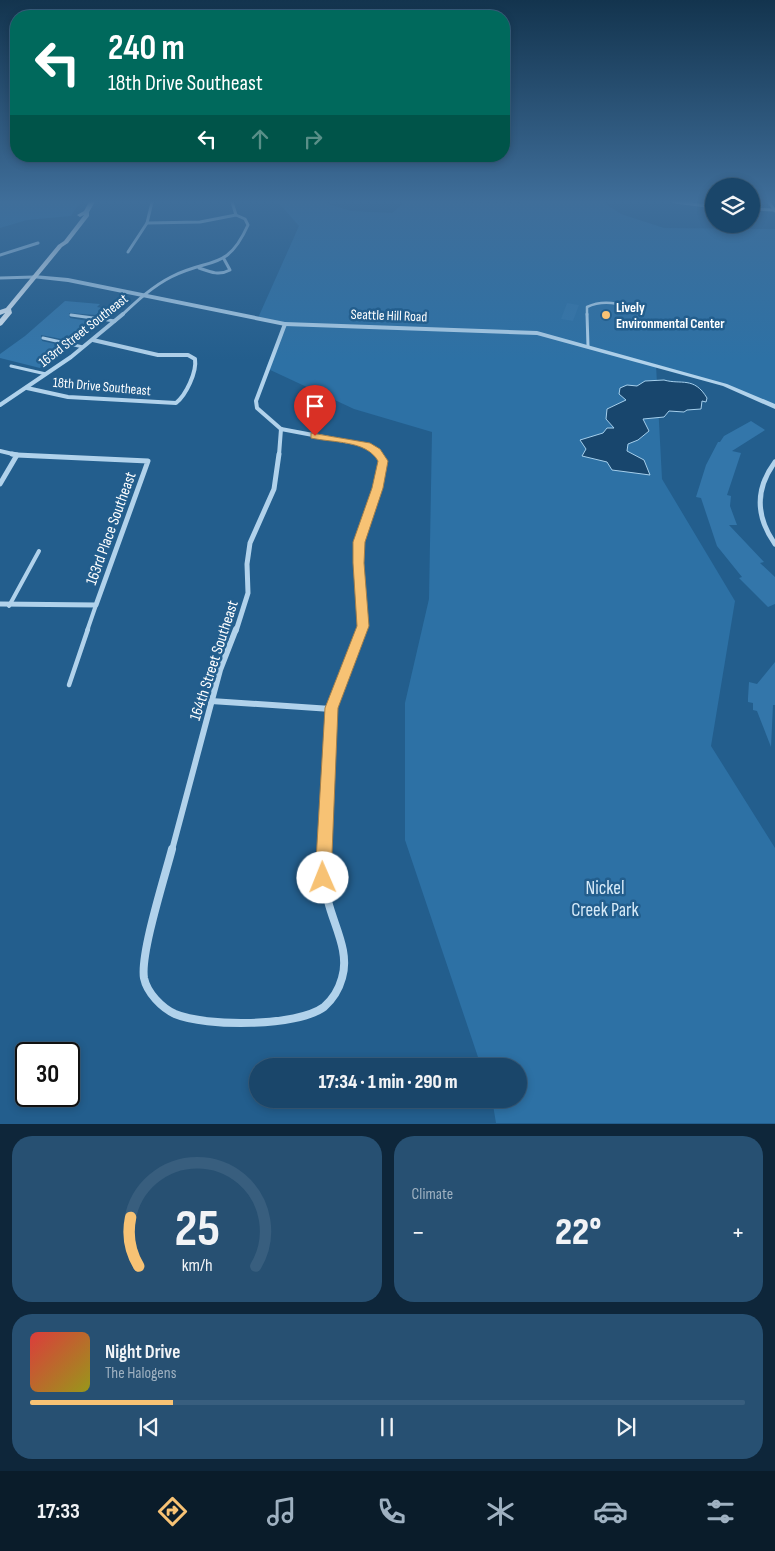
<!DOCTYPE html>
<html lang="en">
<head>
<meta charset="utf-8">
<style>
	:root { --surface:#1a466a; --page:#275072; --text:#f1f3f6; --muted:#9fb1c1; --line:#385e7e; --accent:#f7c274 }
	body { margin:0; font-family:"Sofia Sans Condensed",sans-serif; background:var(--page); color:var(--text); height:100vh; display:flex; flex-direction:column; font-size:19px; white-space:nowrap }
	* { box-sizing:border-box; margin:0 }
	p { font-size:16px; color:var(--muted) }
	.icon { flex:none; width:28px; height:28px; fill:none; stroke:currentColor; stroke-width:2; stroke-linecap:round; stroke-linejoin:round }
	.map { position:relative; height:1124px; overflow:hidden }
	.side { display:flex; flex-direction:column; gap:12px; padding:12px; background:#0e263a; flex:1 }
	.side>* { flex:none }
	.hud { position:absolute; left:10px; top:10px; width:500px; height:152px; border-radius:20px; box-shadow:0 2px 8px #0003,0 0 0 1px var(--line); background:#00695c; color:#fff; overflow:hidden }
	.buttons { position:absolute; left:705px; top:178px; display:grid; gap:10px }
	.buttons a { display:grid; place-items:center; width:55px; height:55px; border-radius:50%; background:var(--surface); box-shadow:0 2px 8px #0003,0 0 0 1px var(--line); font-size:25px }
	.speed { position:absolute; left:15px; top:1042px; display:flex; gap:10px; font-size:25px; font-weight:700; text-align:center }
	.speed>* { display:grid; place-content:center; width:65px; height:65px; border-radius:50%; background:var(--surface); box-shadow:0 2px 8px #0003,0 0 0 1px var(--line); line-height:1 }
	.speed .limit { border:2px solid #111; border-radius:8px; background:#fff; color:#111 }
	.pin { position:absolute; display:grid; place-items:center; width:42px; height:42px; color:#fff; margin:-51px -21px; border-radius:50% 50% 50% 0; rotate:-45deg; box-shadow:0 0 5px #0007 }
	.pin .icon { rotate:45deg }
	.me { position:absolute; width:55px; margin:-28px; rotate:359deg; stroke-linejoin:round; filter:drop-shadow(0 0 4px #0008) }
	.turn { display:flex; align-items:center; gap:18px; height:105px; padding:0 15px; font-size:22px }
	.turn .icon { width:65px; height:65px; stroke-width:2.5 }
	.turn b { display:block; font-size:35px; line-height:42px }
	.lanes { display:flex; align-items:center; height:48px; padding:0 15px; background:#0003; justify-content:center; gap:25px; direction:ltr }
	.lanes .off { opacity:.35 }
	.big { font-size:38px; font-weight:800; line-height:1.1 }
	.side .tile { flex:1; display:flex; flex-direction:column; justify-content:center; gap:8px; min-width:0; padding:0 18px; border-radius:20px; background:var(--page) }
	.side .dial { align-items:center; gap:0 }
	.dial svg { height:130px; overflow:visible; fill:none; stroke:var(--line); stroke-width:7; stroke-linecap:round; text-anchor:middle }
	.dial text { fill:var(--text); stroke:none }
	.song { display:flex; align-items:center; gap:15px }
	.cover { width:60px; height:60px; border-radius:8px; background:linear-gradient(135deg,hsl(0 70% 55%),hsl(60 70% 35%)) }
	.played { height:5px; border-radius:2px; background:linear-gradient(90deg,var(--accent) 20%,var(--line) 20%) }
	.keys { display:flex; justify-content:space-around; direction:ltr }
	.heat { display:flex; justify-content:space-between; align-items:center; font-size:28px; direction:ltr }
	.side .tiles { flex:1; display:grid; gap:12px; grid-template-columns:1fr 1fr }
	.tile:last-child { grid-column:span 2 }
	.trip { position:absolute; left:249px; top:1058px; width:278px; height:50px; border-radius:25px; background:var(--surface); box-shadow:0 2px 8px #0003,0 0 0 1px var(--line); font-weight:800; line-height:50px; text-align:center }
	.dock { display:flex; height:80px; justify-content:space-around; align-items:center; background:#0a1c2a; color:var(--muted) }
	.dock .icon { width:35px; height:35px }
	.dock .active { color:var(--accent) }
	.dock b { font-size:22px; color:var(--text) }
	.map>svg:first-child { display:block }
	.green { fill:#2d71a5 }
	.water { fill:#18466d; stroke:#a5cfec }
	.building { fill:#3376aa }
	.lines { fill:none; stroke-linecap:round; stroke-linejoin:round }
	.service-far3 { stroke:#b1d2eb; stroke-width:2.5 }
	.service-far2 { stroke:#b1d2eb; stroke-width:3 }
	.service-far1 { stroke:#b1d2eb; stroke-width:4 }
	.service { stroke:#b1d2eb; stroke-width:4.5 }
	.minor-far4 { stroke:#b1d2eb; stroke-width:3 }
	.minor-far3 { stroke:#b1d2eb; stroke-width:4 }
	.minor-far2 { stroke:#b1d2eb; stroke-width:5 }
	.minor-far1 { stroke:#b1d2eb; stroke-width:6 }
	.minor { stroke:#b1d2eb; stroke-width:8 }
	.tertiary { fill:#b1d2eb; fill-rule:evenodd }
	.secondary { fill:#ddecf9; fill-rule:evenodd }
	.route { fill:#f7c274; stroke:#a17e4b }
	.poi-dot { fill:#f7c274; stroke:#235e8d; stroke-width:2 }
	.labels { text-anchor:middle; stroke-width:5; stroke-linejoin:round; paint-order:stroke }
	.far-poi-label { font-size:14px; font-weight:bold; fill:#fff; stroke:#235e8d; text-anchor:start }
	.far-street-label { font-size:14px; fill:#fff; stroke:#235e8d }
	.street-label { font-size:16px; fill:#fff; stroke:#235e8d }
	.near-park-label { font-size:19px; fill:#d6eaf8; stroke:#235e8d }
</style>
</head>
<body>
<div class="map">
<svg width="775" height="1124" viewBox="0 0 775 1124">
	<rect width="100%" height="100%" fill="#235e8d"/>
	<!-- green -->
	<g class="green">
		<polygon points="0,202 80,202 71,216 27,220 0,228"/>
		<polygon points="278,202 322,202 351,211 392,213 405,202 520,204 528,202 603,202 621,214 664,228 775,229 775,407 725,385 656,365 662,479 735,601 711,746 775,848 775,1123 496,1123 492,1099 518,1099 518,1066 481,1066 405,840 405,703 429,599 432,432 354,409 266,368 285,324 258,318 299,226"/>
	</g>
	<!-- water -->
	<path class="water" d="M 664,380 C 681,385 694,376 707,398 L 706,402 L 702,401 L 701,409 L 687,410 L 684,412 L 669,411 L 664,417 L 643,419 L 649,431 L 638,440 L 628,444 L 627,451 L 644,460 L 650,475 L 612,470 L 607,462 L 582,456 L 586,449 L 580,440 L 603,433 L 607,428 L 614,428 L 606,419 L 607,409 L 626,400 L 619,394 L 620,388 L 627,385 L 637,386 L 645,381 Z"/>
	<!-- building -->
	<g class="building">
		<polygon points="65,301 100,304 97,307 102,308 96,315 69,313 70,318 94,322 75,340 72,341 41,335 42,341 65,346 40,368 0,358 0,354 25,336"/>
		<polygon points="567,303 579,305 573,321 561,319"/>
		<polygon points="751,421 765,430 732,451 741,453 727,495 731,496 730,506 737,525 729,525 764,562 760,563 775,577 775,604 768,607 739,578 742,577 717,546 701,498 696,497 706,465 718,442 720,442 724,436"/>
		<polygon points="775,662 775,705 773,705 771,747 757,711 753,710 753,703 748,702 748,698 749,682 757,684"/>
	</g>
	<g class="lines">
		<!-- service-far3 -->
		<path class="service-far3" d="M 587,315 L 587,307 C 600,301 614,302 628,307"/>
		<!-- service-far2 -->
		<g class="service-far2">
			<polyline points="587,314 588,346"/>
			<polyline points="71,315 115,321"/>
			<polyline points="43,338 83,347"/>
			<polyline points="11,366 46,374"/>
		</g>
		<!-- service-far1 -->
		<g class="service-far1">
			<polyline points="9,606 39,551"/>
			<polyline points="87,631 96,605"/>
		</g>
		<!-- service -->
		<polyline class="service" points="69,685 88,629"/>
		<!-- minor-far4 -->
		<g class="minor-far4">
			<polyline points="675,202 714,207"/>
			<polyline points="769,202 775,211"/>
			<polyline points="751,209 774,210"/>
			<polyline points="147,223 200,222 236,215"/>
			<polyline points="128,252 147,223 152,202"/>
			<polyline points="0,255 38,243"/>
			<path d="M 199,268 C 210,272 219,276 230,270 L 224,259"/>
			<polyline points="0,278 34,277"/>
			<path d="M 122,315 C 137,301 153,286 171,277 C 210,257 227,272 248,225 L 245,219 L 236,215 L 232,202"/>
		</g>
		<!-- minor-far3 -->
		<g class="minor-far3">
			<path d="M 27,388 L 68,397 L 176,403 C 186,395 197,372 195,359 L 188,355 L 158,355 L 93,340"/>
			<polyline points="0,405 71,357 123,314"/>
			<polyline points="281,429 366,445 377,451 379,455"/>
			<polyline points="281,429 257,408 256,401 285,324"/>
			<polyline points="0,451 17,455"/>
			<polyline points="17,455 21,455"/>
			<polyline points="279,455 281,429"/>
		</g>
		<!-- minor-far2 -->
		<g class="minor-far2">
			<path d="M 775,462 C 755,489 756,517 775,544"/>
			<polyline points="0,484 17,455 12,454"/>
			<polyline points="0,604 96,605 148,461 17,455"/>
			<polyline points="236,631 248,593 247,564 250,543 274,489 279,454"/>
			<polyline points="361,631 363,626 358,563 359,542 377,489 383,461 379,454"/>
		</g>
		<!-- minor-far1 -->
		<g class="minor-far1">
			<polyline points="211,701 331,709"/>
			<polyline points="172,850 220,670 236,629"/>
			<polyline points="323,850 331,709 362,629"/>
		</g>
		<!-- minor -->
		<path class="minor" d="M 172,849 C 165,876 140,954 144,978 C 147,993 162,1008 175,1014 C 206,1027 297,1027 324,1007 C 332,1000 339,989 342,978 C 350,952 334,926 328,901 C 323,883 322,867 323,849"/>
		<!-- tertiary -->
		<polygon class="tertiary" points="34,275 68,278 285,322 537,331 727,384 775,404 775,409 723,386 537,335 285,326 68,282 32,278 32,276"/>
		<!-- secondary -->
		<polygon class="secondary" points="89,202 95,202 89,212 89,216 68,243 62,247 11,309 12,313 2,325 0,326 0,319 5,313 0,315 0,310 6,308 58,245 64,241 84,215 80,217 77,215 84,211"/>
	</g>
	<!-- sky -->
	<linearGradient id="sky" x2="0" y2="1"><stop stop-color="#13344e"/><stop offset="0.56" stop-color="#3f6e9a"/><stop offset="1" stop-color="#3f6e9a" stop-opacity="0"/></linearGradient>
	<rect width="775" height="360" fill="url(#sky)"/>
	<!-- route -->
	<path class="route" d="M 311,433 L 370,443 L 380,449 L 388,461 L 383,488 L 365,542 L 364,563 L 369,626 L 338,708 L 331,878 L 329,883 L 323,885 L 318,883 L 315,878 L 325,708 L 357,626 L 353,563 L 353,542 L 372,488 L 378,461 C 366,440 333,443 311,438 Z"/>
	<!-- markers -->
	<circle class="poi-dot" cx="606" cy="315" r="5"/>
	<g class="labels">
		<!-- far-poi labels -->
		<g class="far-poi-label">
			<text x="616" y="312">Lively<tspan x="616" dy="16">Environmental Center</tspan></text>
		</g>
		<!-- far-street labels -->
		<g class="far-street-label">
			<text transform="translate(389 315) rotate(2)" y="5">Seattle Hill Road</text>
			<text transform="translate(83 330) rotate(-38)" y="5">163rd Street Southeast</text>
			<text transform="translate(102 386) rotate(5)" y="5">18th Drive Southeast</text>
		</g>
		<!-- street labels -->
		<g class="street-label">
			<text transform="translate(110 528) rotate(-70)" y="6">163rd Place Southeast</text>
			<text transform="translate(213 660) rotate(-72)" y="6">164th Street Southeast</text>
		</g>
		<!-- near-park labels -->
		<g class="near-park-label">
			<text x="605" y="894">Nickel<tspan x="605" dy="22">Creek Park</tspan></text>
		</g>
	</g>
</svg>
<div class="buttons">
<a><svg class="icon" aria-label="layers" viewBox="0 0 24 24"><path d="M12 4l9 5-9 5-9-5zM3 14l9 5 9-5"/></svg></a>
</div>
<div class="speed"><div class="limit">30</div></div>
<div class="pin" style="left:315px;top:436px;background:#d93025"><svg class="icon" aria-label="arrive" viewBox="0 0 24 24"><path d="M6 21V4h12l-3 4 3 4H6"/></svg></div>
<svg class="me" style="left:323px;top:878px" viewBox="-20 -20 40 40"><circle r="19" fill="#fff"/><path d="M0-13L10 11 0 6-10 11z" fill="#f7c274"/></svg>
<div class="trip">17:34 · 1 min · 290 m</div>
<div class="hud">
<div class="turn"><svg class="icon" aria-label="left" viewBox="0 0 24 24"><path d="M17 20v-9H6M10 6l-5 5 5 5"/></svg><div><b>240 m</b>18th Drive Southeast</div></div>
<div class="lanes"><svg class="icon" aria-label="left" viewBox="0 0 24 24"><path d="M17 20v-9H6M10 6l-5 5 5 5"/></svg><svg class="icon off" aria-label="ahead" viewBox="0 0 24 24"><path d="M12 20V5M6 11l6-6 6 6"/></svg><svg class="icon off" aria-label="right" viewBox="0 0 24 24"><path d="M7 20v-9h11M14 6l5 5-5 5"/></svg></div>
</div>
</div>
<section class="side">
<div class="tiles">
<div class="tile dial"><svg viewBox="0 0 100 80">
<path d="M14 69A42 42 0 1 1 86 69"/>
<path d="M14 69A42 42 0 0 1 9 39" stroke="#f7c274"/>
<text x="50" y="56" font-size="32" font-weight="700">25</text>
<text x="50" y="72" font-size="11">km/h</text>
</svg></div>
<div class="tile"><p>Climate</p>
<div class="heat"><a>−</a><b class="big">22°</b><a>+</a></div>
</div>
<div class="tile">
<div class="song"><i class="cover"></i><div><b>Night Drive</b><p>The Halogens</p></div></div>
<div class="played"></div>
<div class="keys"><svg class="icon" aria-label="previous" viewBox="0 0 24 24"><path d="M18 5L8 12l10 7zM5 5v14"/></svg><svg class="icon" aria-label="pause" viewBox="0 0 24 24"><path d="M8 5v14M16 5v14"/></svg><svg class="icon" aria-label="next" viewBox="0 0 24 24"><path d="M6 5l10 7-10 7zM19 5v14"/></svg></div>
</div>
</div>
</section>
<nav class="dock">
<b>17:33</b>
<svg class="icon active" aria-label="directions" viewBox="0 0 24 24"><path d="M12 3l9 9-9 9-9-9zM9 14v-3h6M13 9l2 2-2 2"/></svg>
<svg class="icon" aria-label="music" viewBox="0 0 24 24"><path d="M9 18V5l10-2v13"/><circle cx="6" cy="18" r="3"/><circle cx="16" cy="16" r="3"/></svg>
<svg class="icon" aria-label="phone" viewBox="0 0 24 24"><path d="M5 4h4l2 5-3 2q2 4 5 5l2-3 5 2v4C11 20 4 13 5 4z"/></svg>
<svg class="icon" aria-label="climate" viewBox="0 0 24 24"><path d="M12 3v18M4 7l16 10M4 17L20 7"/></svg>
<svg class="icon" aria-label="car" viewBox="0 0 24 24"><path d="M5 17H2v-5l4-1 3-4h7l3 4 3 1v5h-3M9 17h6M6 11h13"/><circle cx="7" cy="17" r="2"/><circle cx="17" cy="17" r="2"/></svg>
<svg class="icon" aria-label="filters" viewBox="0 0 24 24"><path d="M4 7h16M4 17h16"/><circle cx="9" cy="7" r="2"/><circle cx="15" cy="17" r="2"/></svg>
</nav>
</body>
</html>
